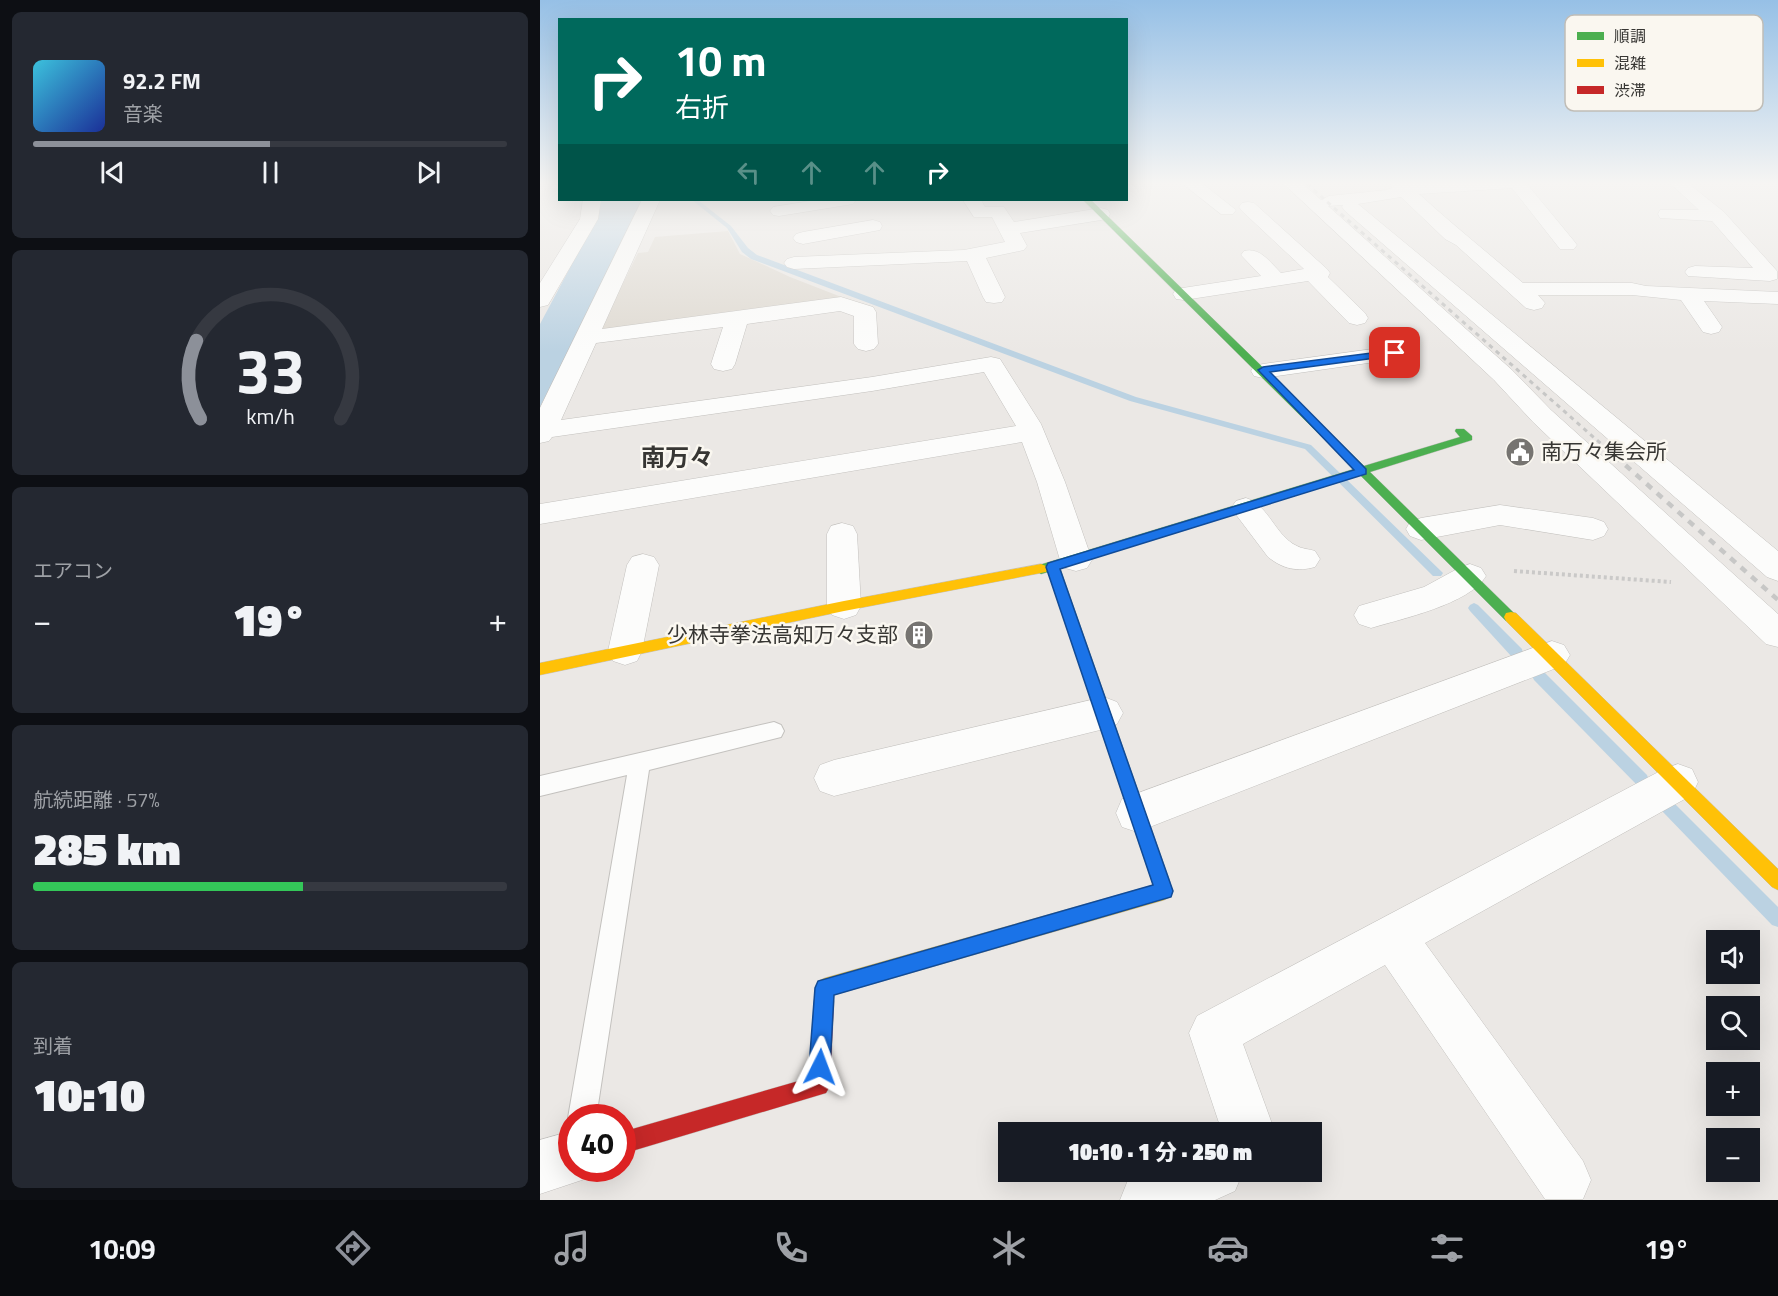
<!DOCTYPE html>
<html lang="ja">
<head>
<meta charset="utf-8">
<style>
	:root { --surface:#171b24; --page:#242831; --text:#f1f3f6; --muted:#9ea1a6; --line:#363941; --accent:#8c9099 }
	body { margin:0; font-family:"Titillium Web","Noto Sans JP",sans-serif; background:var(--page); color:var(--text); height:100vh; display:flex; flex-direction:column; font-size:22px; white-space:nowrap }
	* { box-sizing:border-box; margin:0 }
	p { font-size:20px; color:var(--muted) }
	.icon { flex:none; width:33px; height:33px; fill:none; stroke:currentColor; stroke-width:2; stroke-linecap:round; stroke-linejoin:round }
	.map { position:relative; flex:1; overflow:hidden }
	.drawer { display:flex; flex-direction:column; gap:12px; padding:12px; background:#0d0f14; width:540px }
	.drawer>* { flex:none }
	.guide { position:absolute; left:18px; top:18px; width:570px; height:183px; border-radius:0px; box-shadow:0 6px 24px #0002; background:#00695c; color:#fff; overflow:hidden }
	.tools { position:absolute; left:1166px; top:930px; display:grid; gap:12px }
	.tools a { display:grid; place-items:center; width:54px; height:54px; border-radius:0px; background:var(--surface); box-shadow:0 6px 24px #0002; font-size:30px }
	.speed { position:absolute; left:18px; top:1104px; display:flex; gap:12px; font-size:30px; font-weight:700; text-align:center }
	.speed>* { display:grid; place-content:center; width:78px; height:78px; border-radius:50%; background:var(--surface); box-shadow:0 6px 24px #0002; line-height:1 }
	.speed .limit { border:9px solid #d22; background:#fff; color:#111 }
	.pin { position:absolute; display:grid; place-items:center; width:51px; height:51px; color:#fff; margin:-26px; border-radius:12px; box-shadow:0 3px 9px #0006 }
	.me { position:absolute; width:66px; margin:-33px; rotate:3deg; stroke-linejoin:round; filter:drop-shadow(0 0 4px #0008) }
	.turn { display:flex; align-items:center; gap:21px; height:126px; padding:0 18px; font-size:27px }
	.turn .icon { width:78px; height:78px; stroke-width:2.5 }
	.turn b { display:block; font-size:42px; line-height:51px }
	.lanes { display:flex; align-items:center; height:57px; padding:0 18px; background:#0003; justify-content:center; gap:30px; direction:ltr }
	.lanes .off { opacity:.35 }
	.big { font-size:45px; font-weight:800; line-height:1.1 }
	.drawer .tile { flex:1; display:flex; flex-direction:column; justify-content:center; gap:9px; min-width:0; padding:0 21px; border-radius:9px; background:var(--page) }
	.drawer .dial { align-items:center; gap:0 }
	.dial svg { height:156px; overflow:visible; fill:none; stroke:var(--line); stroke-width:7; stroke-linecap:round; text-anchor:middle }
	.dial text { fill:var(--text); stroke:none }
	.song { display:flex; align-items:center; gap:18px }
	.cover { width:72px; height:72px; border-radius:9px; background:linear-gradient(135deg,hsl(190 70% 55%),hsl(230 70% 35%)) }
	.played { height:6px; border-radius:3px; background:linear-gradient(90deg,var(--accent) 50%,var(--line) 50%) }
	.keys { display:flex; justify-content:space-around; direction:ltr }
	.heat { display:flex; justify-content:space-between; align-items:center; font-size:33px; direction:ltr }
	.charge { height:9px; border-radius:4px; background:linear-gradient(90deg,#34c759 57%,var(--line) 0) }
	.trip { position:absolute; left:458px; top:1122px; width:324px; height:60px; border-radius:0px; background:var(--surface); box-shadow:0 6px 24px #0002; font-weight:800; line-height:60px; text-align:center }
	.tab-bar { display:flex; height:96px; justify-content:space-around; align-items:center; background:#090b0e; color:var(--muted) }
	.tab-bar .icon { width:42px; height:42px }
	.tab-bar .selected { color:var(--accent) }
	.tab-bar b { font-size:27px; color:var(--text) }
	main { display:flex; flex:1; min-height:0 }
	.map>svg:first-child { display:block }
	.built { fill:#dfdad2 }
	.water { fill:#bbd2e2 }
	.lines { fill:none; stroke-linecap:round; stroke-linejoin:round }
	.stream { fill:#bbd2e2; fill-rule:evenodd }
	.lane-casing { stroke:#c3c1be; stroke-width:2 }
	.street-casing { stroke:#c3c1be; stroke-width:1 }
	.fast-casing { stroke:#c3c1be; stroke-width:1 }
	.slow-casing { stroke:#c3c1be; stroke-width:1 }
	.jam-casing { stroke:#c3c1be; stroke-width:1 }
	.path { stroke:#cac9c8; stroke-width:4; stroke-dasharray:3 3; stroke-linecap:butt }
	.lane { fill:#fcfcfb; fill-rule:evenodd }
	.street { fill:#fcfcfb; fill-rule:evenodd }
	.fast { fill:#4caf50; fill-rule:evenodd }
	.slow { fill:#ffc107; fill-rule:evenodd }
	.jam { fill:#c62828; fill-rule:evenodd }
	.rail-far1 { stroke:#c7c7c6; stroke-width:3; stroke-dasharray:4.5 4.5; stroke-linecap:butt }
	.rail { stroke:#c7c7c6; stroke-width:4.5; stroke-dasharray:7 7; stroke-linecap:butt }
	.route { fill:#1a73e8; stroke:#114b97; stroke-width:1.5 }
	.labels { text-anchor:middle; stroke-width:5; stroke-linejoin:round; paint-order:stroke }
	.poi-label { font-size:21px; fill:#373633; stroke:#faf7f0; text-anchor:start }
	.quarter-label { font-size:24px; font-weight:bold; fill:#373633; stroke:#faf7f0 }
	.key { fill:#faf7f0; stroke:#c0bdb7; stroke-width:1.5 }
	.key-label { font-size:16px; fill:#373633 }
</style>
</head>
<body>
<main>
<section class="drawer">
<div class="tile">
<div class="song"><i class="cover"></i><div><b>92.2 FM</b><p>音楽</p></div></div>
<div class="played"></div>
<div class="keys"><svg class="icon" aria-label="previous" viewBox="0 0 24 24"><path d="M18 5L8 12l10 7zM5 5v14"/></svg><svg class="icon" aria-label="pause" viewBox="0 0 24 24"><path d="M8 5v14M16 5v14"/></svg><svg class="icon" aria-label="next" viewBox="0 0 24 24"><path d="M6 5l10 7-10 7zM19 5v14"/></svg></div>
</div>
<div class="tile dial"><svg viewBox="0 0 100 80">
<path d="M14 69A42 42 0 1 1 86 69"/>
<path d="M14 69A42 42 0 0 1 12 29" stroke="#8c9099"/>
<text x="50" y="56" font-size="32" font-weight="700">33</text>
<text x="50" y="72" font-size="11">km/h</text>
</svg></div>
<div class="tile"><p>エアコン</p>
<div class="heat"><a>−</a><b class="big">19°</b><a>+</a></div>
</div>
<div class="tile"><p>航続距離 · 57%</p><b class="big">285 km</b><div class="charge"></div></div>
<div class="tile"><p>到着</p><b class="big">10:10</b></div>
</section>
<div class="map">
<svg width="1238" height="1200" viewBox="0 0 1238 1200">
	<rect width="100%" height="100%" fill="#ebe8e5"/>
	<!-- built -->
	<polygon class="built" points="188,231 200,254 250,277 304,298 59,332 98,253 108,252 115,237"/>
	<!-- water -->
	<polygon class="water" points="60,200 101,200 100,211 0,407 0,324 55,221"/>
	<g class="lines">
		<!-- stream -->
		<g class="stream">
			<polygon points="152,200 158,200 191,226 208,248 217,255 596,397 771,445 903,573 901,576 893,576 765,449 590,401 211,259 202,252 187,228"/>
			<polygon points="934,603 938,605 982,649 983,653 982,657 972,657 930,611 928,608 930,605"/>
			<polygon points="999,671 1004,672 1107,775 1109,780 1107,785 1102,787 1097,785 994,680 992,676 994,672"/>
			<polygon points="1128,800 1133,802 1238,907 1238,927 1232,925 1123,812 1121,807 1123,802"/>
		</g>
		<!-- lane casing -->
		<g class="lane-casing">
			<polygon id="lane" points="234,722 241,725 244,731 241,737 109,770 56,1118 32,1118 32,1127 28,1118 87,775 0,796 0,776"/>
		</g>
		<!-- street casing -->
		<g class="street-casing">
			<g id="street">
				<polygon points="643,184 663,184 696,210 693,214 681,214"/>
				<path d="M 744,184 L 763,184 L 781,200 L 789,196 L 847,190 L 852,188 L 850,184 L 987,184 L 1034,241 L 1037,245 L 1034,249 L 1020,249 L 972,188 L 879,194 C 913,225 948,253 983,283 L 1092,283 L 1106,286 L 1238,292 L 1238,304 L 1164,301 L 1182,327 L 1179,332 L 1171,334 L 1163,332 L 1141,300 L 1092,295 L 998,295 L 1005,303 L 1002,308 L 994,310 L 986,308 L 916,245 L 905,239 L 861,197 L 818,204 L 1238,551 L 1238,581 L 1227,577 L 805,211 L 802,207 L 803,205 L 788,206 L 972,370 L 1011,410 L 1238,614 L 1238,647 L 1226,644 L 993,422 L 954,380 Z"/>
				<polygon points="1131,184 1149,184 1184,212 1237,271 1237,279 1230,281 1148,276 1145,272 1148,268 1155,266 1213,268 1172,221 1120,218 1118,214 1120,210 1159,210"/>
				<polygon points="43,200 61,200 58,219 11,300 8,305 0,307 0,283 40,219"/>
				<polygon points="102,200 120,200 62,329 301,297 333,307 336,312 338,344 334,349 326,351 318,349 314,344 314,316 300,311 207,324 195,364 192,369 183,371 174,369 171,364 183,327 56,343 21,420 332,377 451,357 460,359 501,424 525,482 552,560 547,568 536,571 525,568 520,560 497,482 482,442 0,524 0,504 476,426 444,372 332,391 12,437 9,441 0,443 0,408"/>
				<polygon points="277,200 316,200 313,204 307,205 239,216 233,215 230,211 233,207"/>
				<polygon points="423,200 441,200 445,207 464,207 474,222 561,208 568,210 570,214 568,218 561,220 480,233 487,246 484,250 446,258 465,297 462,302 454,303 446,302 443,297 427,261 254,269 247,267 244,263 247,259 254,257 424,250 465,242 452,217 434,217"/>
				<path d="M 708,202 L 714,203 L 787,269 L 790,273 L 788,277 L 825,313 L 828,318 L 825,323 L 817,325 L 809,323 L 768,281 L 644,300 L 636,299 L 633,294 L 636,289 L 721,276 L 701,255 L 704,251 C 720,247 730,262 741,273 L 764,269 L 702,211 L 699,207 L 702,203 Z"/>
				<polygon points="333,220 340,222 342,226 340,230 263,244 256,242 253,238 256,234 263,232"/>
				<polygon points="855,346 863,348 867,353 863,358 723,378 714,376 711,371 714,366 723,364"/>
				<path d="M 706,498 C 729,505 735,536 757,546 C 762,549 769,549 775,551 L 780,559 L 775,567 C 757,572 743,569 728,557 L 691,508 L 696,501 Z"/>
				<polygon points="960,505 1053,518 1064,522 1068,529 1064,536 1053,540 960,525 881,540 870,536 866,529 870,522 881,518"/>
				<polygon points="302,523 313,526 317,534 321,606 316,615 304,619 292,615 287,606 287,534 291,526"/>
				<polygon points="103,554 114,557 119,565 102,651 97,661 85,665 73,661 68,651 87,565 92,557"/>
				<path d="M 930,564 L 941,568 L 946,576 C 930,604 861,619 831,628 L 819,624 L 814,615 L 819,606 L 884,587 L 919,568 Z"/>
				<polygon points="1012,641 1024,645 1030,655 1024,665 597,832 582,827 576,813 582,799"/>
				<polygon points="564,697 577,702 583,713 577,724 564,729 294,796 280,791 274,778 280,765 294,760"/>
				<polygon points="1138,764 1152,769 1158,782 1152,795 885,943 1043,1161 1051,1180 1043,1199 1005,1199 845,965 703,1044 735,1132 682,1132 649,1033 657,1016 1124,769"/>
				<polygon points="32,1131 32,1168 55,1168 51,1177 0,1194 0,1140"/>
				<polygon points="610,1172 703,1172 695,1191 675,1200 580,1200 588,1180"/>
			</g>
		</g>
		<!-- fast casing -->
		<g class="fast-casing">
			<polygon id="fast" points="543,200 551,200 824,466 920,437 915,431 916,429 924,429 932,436 932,440 830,472 978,617 976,621 966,621 820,475 520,568 630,882 627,888 621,891 615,888 612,882 508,572 501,574 494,569 496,566 814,469"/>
		</g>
		<!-- slow casing -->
		<g class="slow-casing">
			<g id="slow">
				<polygon points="501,564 506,566 508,569 506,572 304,611 0,675 0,663 304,601"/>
				<polygon points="971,612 976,613 1238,869 1238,890 1232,887 966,621 964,617 966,613"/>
				<polygon points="621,873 627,876 633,891 630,897 624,900 294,995 291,1008 284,1011 277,1008 274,1001 278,981 285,978 613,885 615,876"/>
			</g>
		</g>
		<!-- jam casing -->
		<g class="jam-casing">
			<polygon id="jam" points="284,991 291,994 294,1001 290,1086 286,1093 82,1154 82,1132 269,1078 274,1001 277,994"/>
		</g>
		<!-- path -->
		<polyline class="path" points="974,571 1131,582"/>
		<!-- lane -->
		<use href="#lane" class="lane"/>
		<!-- street -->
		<use href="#street" class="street"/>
		<!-- fast -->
		<use href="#fast" class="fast"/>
		<!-- slow -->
		<use href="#slow" class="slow"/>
		<!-- jam -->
		<use href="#jam" class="jam"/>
		<!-- rail-far1 -->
		<polyline class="rail-far1" points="767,184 1076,457"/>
		<!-- rail -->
		<polyline class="rail" points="1075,456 1238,600"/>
	</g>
	<!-- sky -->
	<linearGradient id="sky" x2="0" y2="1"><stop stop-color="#96c0e6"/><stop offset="0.52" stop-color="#f6f5f3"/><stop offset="1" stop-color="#f6f5f3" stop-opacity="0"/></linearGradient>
	<rect width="1238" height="352" fill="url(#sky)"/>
	<!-- route -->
	<polygon class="route" points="855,350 860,353 858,355 730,372 826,469 826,474 520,569 633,891 631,897 294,995 290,1067 287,1074 280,1077 272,1074 269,1067 275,988 278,981 613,885 506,567 508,563 814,470 718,370 723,367"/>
	<!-- icons -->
	<defs>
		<g id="civic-disc" transform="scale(1.5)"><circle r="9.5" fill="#767471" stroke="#faf7f0"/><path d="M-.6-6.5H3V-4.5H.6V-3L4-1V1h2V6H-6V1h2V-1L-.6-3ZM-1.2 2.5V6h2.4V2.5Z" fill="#fff"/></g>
		<g id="building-disc" transform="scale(1.5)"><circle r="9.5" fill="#767471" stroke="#faf7f0"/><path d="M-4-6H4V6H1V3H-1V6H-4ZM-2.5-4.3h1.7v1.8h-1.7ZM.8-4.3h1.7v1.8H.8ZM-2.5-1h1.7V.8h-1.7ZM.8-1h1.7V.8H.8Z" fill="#fff"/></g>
	</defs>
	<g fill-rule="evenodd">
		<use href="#civic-disc" x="980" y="452"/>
		<use href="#building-disc" x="379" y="635"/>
	</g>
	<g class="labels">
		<!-- poi labels -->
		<g class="poi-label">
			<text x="1001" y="459">南万々集会所</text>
			<text x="358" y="642" text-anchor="end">少林寺拳法高知万々支部</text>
		</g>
		<!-- quarter labels -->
		<g class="quarter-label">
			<text x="137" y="466">南万々</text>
		</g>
	</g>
	<!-- legend -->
	<rect x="1025" y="15" width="198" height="96" rx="9" class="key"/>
	<rect x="1037" y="32" width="27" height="8" fill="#4caf50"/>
	<rect x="1037" y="59" width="27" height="8" fill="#ffc107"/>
	<rect x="1037" y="86" width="27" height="8" fill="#c62828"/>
	<g class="key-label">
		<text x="1074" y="42">順調</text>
		<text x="1074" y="69">混雑</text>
		<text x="1074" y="96">渋滞</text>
	</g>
</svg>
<div class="tools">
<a><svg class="icon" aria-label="sound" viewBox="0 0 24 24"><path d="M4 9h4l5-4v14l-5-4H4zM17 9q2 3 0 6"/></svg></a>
<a><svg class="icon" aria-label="search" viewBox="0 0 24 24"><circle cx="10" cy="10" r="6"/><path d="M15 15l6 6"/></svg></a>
<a>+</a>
<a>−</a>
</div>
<div class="speed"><div class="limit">40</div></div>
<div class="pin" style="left:855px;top:353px;background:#d93025"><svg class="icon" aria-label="arrive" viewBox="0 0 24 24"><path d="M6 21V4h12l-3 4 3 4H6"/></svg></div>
<svg class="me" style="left:280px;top:1067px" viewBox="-20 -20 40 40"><path d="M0-17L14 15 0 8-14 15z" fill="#1a73e8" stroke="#fff" stroke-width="4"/></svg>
<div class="trip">10:10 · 1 分 · 250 m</div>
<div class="guide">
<div class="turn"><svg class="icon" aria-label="right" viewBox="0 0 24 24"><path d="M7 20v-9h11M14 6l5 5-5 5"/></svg><div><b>10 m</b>右折</div></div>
<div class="lanes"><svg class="icon off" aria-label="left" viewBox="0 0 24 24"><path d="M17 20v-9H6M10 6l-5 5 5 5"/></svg><svg class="icon off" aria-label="ahead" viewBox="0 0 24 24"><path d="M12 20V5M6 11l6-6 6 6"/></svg><svg class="icon off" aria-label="ahead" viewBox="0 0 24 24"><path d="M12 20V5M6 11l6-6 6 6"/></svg><svg class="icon" aria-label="right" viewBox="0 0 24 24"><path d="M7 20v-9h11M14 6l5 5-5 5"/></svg></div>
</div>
</div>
</main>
<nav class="tab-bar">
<b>10:09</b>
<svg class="icon selected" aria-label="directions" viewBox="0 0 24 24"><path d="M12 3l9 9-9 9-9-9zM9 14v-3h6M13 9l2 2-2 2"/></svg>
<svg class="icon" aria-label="music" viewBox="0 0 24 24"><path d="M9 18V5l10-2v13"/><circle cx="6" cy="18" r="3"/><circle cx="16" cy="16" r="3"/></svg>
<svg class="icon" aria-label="phone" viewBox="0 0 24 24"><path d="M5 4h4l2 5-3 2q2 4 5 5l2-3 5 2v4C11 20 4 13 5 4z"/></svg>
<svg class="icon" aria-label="climate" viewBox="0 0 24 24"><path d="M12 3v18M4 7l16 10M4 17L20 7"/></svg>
<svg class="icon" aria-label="car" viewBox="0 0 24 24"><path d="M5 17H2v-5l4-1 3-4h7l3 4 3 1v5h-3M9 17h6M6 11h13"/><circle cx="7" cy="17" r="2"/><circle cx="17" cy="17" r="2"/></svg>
<svg class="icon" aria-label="filters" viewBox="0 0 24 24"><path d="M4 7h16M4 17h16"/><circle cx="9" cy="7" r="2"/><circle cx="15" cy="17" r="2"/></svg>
<b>19°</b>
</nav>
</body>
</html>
